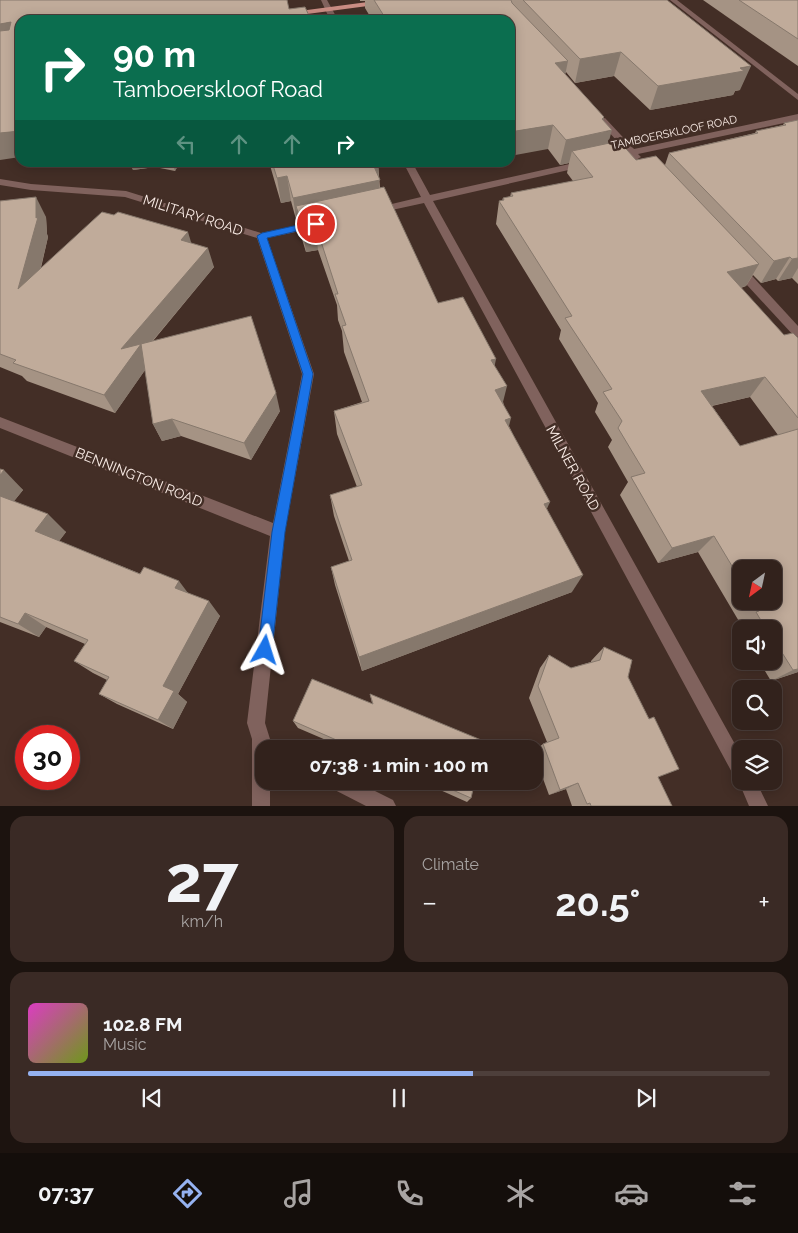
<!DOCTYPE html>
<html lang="en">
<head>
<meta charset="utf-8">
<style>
	:root { --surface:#32221c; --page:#3a2a25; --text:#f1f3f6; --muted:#a8a4a3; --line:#4d3f3b; --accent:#95b2f1 }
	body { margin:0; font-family:Raleway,sans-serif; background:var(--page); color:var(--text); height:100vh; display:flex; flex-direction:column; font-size:19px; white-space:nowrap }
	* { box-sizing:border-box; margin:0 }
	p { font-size:16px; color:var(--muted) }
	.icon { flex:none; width:28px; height:28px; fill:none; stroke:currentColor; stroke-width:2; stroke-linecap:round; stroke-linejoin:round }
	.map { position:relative; height:806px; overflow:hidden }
	.panel { display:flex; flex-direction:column; gap:10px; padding:10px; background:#1c130f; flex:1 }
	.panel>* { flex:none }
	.hud { position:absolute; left:15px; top:15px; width:500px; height:152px; border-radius:15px; box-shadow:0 2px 12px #0003,0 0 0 1px var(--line); background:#0b6e4f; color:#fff; overflow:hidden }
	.needle { width:32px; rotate:213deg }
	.fabs { position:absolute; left:732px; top:560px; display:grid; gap:10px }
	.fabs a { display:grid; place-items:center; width:50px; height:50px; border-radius:10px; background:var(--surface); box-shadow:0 2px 12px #0003,0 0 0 1px var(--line); font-size:25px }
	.speed { position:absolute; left:15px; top:725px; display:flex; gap:10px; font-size:25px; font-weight:700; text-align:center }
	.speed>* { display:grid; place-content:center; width:65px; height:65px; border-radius:50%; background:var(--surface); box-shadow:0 2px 12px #0003,0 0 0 1px var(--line); line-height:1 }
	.speed .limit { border:8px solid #d22; background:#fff; color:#111 }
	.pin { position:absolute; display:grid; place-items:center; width:42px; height:42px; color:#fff; margin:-21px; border:2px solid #fff; border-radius:50%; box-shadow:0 1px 5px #0007 }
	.me { position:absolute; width:55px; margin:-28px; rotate:6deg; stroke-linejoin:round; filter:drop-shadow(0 0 4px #0008) }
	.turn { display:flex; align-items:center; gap:18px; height:105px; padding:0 15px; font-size:22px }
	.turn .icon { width:65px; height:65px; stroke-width:2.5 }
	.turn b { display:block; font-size:35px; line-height:42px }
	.lanes { display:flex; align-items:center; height:48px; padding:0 15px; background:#0003; justify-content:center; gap:25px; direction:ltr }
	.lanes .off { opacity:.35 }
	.big { font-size:38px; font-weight:700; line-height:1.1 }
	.panel .widget { flex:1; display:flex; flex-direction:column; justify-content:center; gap:8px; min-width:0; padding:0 18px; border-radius:15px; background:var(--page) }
	.panel .dial { align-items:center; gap:0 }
	.dial b { font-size:65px; line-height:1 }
	.song { display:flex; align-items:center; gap:15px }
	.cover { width:60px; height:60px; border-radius:8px; background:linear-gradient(135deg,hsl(310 70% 55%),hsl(80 70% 35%)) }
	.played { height:5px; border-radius:2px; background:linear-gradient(90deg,var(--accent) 60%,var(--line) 60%) }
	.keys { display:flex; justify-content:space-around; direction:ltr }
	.heat { display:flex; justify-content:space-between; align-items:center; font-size:28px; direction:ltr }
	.panel .tiles { flex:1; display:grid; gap:10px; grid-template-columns:1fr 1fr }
	.widget:last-child { grid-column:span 2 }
	.trip { position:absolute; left:255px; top:740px; width:288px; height:50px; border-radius:15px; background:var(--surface); box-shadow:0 2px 12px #0003,0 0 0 1px var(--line); font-weight:700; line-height:50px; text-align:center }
	.menu { display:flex; height:80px; justify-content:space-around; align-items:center; background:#140e0b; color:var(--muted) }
	.menu .icon { width:35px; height:35px }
	.menu .current { color:var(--accent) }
	.menu b { font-size:22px; color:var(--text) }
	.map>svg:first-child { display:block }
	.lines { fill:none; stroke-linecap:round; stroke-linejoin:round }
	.minor { fill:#80625d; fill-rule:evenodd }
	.major { fill:#ca8d84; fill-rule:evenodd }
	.wall { fill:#a59384; fill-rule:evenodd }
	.shaded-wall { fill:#86786c }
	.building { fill:#c0ab9a; stroke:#86786c }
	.route { fill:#1a73e8; stroke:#114b97 }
	.labels { text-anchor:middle; stroke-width:5; stroke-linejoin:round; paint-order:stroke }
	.far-street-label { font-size:11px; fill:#faece6; stroke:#432e26 }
	.street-label { font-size:14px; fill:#faece6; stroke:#432e26 }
</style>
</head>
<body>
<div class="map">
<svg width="798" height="806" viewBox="0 0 798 806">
	<rect width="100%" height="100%" fill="#432e26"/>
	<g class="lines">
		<!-- minor -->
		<g class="minor">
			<polygon points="321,0 327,0 338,20 330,20"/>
			<polygon points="670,0 677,0 798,94 798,100"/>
			<polygon points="798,114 798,120 638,154 641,157 636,160 630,156 612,158 612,154 626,151 598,120 605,118 634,149"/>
			<polygon points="583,161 586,162 586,166 433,201 741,755 741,781 756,781 768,806 749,806 738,780 735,778 424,203 378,213 373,210 375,208 421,197 403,162 412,162 430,195"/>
			<polygon points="0,179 31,184 126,191 261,233 315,222 320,225 315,228 267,238 314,374 285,532 265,723 270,739 270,749 264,749 264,781 270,781 270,806 252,806 252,739 247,723 270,536 0,428 0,417 273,523 302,374 257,238 125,197 31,190 0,185"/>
			<polygon points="739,265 743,266 798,326 798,337 794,336 735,272 734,269 735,266"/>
			<polygon points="326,781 355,781 393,800 396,806 366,806 329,787"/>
		</g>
		<!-- major -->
		<polygon class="major" points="383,0 401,0 398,2 292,16 289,14 292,12"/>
	</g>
	<!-- wall -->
	<g class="wall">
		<path d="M 360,0 L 667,0 L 740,90 L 735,91 L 733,95 L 650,110 L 614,76 L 575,83 L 566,72 L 565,74 L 604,117 L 603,120 L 609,143 L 636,160 L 665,165 L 669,153 L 755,133 L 756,131 L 783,125 L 784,123 L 798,120 L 798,284 L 792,278 L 778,281 L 776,279 L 761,283 L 753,275 L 746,286 L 741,288 L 784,335 L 798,338 L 798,672 L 771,681 L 759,661 L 774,661 L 774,629 L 741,629 L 741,632 L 737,625 L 740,623 L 698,552 L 658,563 L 620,495 L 628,482 L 608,447 L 612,440 L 595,412 L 598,403 L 559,339 L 561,330 L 496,224 L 499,201 L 502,201 L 503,198 L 510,197 L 511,193 L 573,181 L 567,173 L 569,163 L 560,165 L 548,149 L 510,20 L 371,18 L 365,8 L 365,1 L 360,1 ZM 750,397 L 778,435 L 740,446 L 712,406 ZM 741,569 L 774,601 L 741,601 Z"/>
		<polygon points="703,0 798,0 798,66"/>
		<polygon points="130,162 180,162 175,171 155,167 133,170"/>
		<polygon points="269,162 378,162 380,188 438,303 494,365 509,426 547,509 572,592 362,671 335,585 331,567 349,561 334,516 330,495 357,487 337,434 334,411 362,402 344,352 342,331 338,320 337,305 318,250 306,252 300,233 299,223 297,223 291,201 281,203"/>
		<polygon points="0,201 46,217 47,234 48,237 41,268 191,243 214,267 153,341 280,411 251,460 181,436 162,441 153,424 145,370 115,413 27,381 22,376 0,367"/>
		<polygon points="0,469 23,490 14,501 66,532 59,541 188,593 220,616 178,694 187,702 173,729 117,704 99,694 107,680 93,673 74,661 85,644 46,627 39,637 0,622"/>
		<polygon points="604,647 628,677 658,777 672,806 572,806 566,789 549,795 534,754 534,751 543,744 547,742 529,698 540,668 549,655 571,668 591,662 591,661"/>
		<polygon points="370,694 484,749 347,749 298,728 293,721 372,703"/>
		<polygon points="420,781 475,781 471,798 467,802"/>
	</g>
	<!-- shaded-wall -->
	<g class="shaded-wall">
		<polygon points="11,22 20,43 0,48 0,24"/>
		<polygon points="621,52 614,76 575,83 580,59"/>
		<polygon points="568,61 563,85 555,63"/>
		<polygon points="751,66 740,90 735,91 733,95 650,110 658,86"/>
		<polygon points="604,117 600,133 612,130 605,155 572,151 569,163 560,165 566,140 602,119"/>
		<polygon points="553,125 548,149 510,156 510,132"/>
		<polygon points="20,131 20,157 0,160 0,133"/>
		<polygon points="130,162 154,162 155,167 133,170"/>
		<polygon points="172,162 180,162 175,171"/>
		<polygon points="230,162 242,162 231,165"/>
		<polygon points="371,162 378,162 380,204 296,206 299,223 297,223 293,198"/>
		<polygon points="287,176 291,201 281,203 277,178"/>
		<polygon points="36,197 46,217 47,234 48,237 31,308 18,289 36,218"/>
		<polygon points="315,223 318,250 306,252 302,225"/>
		<polygon points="188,232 194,252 181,240"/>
		<polygon points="208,248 214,267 144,351 150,363 115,413 104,395 121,349"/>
		<polygon points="790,257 776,279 761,283 774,261"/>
		<polygon points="798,258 798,268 792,278 778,281 792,259"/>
		<polygon points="759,264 746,286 715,294 727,272"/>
		<polygon points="496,359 491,384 491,360"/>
		<polygon points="765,377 750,397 688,411 701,391"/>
		<polygon points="507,386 501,410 495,390"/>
		<polygon points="276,393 280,411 251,460 244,443"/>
		<polygon points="511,418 505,442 505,420"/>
		<polygon points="172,419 181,436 162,441 153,424"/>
		<polygon points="4,470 23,490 7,510 0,503 0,475"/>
		<polygon points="550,502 541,522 544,504"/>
		<polygon points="48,514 66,532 54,548 35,531"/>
		<polygon points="714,536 698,552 658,563 672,548"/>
		<polygon points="583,575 572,592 362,671 359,657"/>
		<polygon points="179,581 191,597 175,588"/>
		<polygon points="209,601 220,616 178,694 187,702 173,729 158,720 163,686"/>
		<polygon points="25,613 46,627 39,637 18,624"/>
		<polygon points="798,669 798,672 771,681 793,670"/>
		<polygon points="578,783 566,789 549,795 560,790"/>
	</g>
	<!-- building -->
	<g class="building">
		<polygon points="0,0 287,0 289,9 305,7 311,20 317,19 318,20 20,20 20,131 0,133 0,31 9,30 11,22 0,24"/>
		<polygon points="374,0 511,0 512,3 568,61 555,63 604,117 602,119 612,130 566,140 553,125 510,132 510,20 355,20 384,16"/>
		<polygon points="523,0 667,0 751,66 740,68 744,71 658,86 621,52 580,59"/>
		<polygon points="739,0 798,0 798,39"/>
		<polygon points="798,120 798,258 792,259 790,257 774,261 669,153 758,133 756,131 786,125 784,123"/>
		<polygon points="619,141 636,160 656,156 759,264 727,272 784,335 793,333 798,338 798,418 765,377 701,391 740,446 798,429 798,669 793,670 774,640 774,629 766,629 756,612 759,611 754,601 774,601 774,569 741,569 741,581 714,536 672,548 631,477 645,473 618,428 622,421 603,392 612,389 565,318 572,316 499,201 504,200 503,198 513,196 511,193 593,177 572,151"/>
		<polygon points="272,162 372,162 380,180 293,198 287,176 277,178"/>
		<polygon points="384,187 438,303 463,297 496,359 491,360 507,386 495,390 511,418 505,420 550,502 544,504 583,575 359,657 331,567 352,560 330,495 362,485 334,411 369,401 342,326 346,325 335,294 338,294 315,223 302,225 296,206"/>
		<polygon points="36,197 36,218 38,217 18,289 102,212 114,215 118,212 188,232 181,240 208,248 121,349 251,316 276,393 244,443 172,419 153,424 141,344 104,395 13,363 16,360 0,354 0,201"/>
		<polygon points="0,469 4,470 0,475"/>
		<polygon points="0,496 48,514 35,531 140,574 144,567 179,581 175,588 209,601 163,686 174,691 158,720 99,694 109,677 74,661 88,640 25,613 18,624 0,617"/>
		<polygon points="604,647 632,660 628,677 649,719 654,717 679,769 658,777 672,806 591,806 590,803 587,804 578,783 560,790 543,744 559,738 538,686 549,655 571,668 600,660"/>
		<polygon points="312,679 373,704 370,694 486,742 484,749 357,749 293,721"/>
		<polygon points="432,781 475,781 471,798"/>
	</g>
	<!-- route -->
	<polygon class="route" points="316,221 321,224 319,226 267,238 313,374 285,532 272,650 270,655 265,657 260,655 258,650 272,532 303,374 257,236 262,233"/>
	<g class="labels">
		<!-- far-street labels -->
		<g class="far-street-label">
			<text transform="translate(674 132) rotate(-12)" y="4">TAMBOERSKLOOF ROAD</text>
		</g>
		<!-- street labels -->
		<g class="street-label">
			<text transform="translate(193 215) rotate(18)" y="5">MILITARY ROAD</text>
			<text transform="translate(573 468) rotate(61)" y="5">MILNER ROAD</text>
			<text transform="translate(139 477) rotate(22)" y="5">BENNINGTON ROAD</text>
		</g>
	</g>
</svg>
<div class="fabs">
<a><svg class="needle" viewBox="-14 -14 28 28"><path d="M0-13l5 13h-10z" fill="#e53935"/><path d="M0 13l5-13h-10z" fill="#a8a4a3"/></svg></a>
<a><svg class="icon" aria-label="sound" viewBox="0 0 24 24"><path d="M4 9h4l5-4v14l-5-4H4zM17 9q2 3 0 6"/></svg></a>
<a><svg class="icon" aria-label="search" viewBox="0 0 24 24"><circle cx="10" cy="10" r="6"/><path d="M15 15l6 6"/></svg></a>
<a><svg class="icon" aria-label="layers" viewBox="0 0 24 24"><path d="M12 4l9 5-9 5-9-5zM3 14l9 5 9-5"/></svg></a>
</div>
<div class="speed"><div class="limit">30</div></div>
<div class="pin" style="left:316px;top:224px;background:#d93025"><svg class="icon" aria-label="arrive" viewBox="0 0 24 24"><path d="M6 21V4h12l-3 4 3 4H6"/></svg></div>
<svg class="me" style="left:265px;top:650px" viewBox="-20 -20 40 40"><path d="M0-17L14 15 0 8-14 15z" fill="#1a73e8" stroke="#fff" stroke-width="4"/></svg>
<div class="trip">07:38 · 1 min · 100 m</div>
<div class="hud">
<div class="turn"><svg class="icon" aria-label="right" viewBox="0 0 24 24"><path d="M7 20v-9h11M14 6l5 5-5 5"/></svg><div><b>90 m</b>Tamboerskloof Road</div></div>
<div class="lanes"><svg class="icon off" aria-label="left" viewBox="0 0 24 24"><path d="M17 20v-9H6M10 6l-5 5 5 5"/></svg><svg class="icon off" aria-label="ahead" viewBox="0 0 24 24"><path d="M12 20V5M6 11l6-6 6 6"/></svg><svg class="icon off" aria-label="ahead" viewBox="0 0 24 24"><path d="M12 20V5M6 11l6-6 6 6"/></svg><svg class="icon" aria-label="right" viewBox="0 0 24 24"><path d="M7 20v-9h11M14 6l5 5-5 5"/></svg></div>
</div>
</div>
<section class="panel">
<div class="tiles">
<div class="widget dial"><b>27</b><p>km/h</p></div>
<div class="widget"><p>Climate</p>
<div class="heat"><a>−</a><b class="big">20.5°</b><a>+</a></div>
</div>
<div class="widget">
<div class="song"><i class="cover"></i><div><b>102.8 FM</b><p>Music</p></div></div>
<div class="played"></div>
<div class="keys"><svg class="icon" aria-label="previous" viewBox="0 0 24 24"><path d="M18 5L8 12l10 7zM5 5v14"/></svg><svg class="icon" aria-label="pause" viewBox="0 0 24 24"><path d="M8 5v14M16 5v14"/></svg><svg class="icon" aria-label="next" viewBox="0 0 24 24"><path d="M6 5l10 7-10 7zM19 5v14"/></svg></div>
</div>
</div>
</section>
<nav class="menu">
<b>07:37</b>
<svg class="icon current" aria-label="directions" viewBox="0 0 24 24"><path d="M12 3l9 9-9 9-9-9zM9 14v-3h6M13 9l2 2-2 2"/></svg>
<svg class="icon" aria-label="music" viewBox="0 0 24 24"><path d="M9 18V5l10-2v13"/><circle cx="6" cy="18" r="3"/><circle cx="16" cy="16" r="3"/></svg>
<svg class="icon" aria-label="phone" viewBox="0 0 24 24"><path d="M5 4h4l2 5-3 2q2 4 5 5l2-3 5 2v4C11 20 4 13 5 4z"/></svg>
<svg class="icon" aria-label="climate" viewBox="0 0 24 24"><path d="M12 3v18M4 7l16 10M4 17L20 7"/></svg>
<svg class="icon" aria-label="car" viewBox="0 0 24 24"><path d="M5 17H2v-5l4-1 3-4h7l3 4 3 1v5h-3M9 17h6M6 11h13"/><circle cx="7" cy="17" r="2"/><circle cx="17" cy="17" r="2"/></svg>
<svg class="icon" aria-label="filters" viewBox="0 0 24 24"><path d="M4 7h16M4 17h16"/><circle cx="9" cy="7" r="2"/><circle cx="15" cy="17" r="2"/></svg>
</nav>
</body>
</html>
